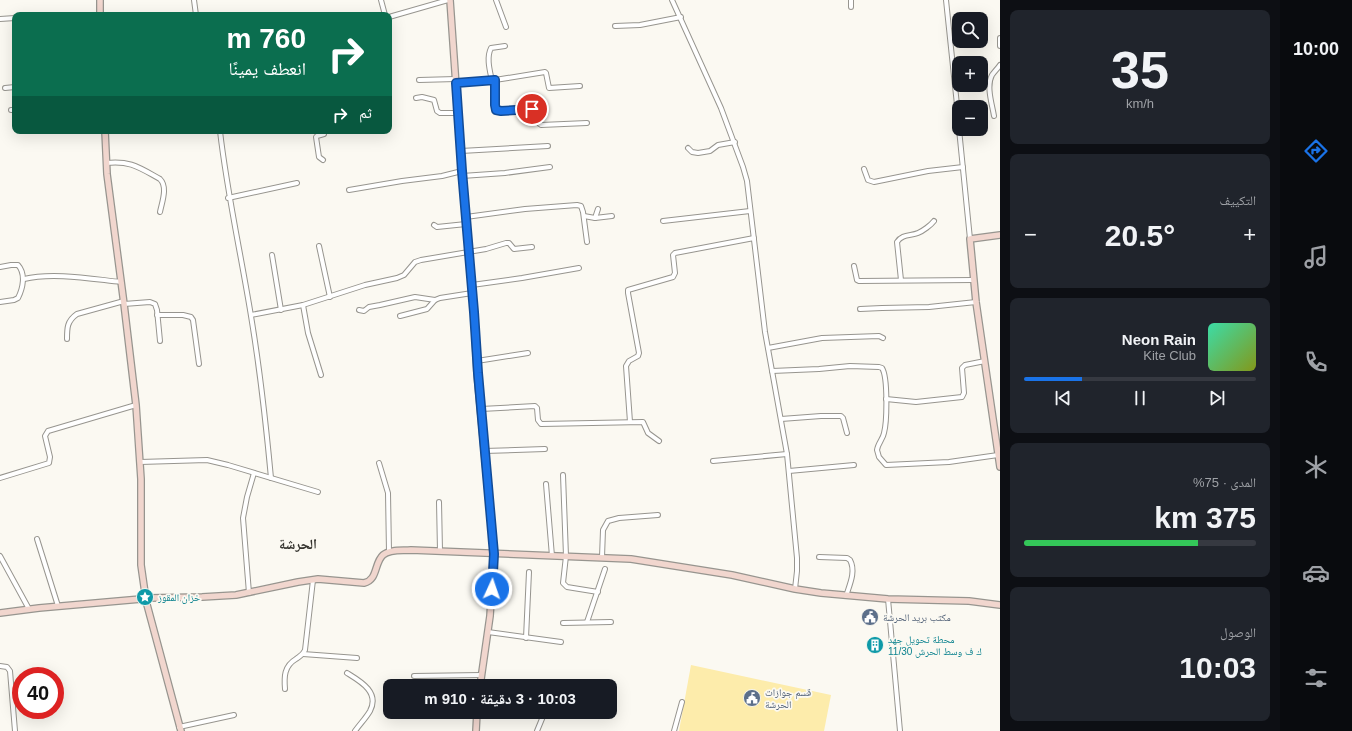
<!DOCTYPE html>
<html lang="ar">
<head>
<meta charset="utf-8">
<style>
	:root { --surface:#171b24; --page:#20242c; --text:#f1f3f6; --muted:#9ea1a6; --line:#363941; --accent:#1a73e8 }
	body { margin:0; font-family:Arial,"Noto Naskh Arabic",sans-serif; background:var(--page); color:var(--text); direction:rtl; height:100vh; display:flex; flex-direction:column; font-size:15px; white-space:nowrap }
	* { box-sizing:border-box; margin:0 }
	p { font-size:13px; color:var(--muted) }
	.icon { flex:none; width:22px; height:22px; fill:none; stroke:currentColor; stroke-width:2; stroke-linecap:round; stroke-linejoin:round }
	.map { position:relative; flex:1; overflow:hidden; direction:ltr }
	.details { display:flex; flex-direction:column; gap:10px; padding:10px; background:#0d0f14; width:280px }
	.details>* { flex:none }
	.hud { position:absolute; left:12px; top:12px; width:380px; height:122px; border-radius:8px; box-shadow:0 4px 16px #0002; direction:rtl; background:#0b6e4f; color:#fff; overflow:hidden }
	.controls { position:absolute; left:952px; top:12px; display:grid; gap:8px }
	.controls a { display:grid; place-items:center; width:36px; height:36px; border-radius:8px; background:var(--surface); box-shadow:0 4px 16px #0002; font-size:20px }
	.speed { position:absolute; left:12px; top:667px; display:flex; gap:8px; font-size:20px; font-weight:700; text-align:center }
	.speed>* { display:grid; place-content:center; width:52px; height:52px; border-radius:50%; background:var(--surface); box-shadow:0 4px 16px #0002; line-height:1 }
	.speed .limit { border:6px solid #d22; background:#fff; color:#111 }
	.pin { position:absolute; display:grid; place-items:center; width:34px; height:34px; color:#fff; margin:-17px; border:2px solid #fff; border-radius:50%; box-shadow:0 1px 4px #0007 }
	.me { position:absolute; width:44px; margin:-22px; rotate:3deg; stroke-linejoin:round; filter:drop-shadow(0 0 3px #0008) }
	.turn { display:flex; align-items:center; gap:14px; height:84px; padding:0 20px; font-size:18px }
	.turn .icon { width:52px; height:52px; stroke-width:2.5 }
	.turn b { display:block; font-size:28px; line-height:34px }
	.then { display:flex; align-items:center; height:38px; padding:0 20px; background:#0003; gap:8px; font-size:15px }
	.big { font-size:30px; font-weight:700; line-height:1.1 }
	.details .tile { flex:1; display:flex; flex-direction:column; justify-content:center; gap:6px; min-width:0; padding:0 14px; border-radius:8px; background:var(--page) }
	.details .dial { align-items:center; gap:0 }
	.dial b { font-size:52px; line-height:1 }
	.song { display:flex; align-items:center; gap:12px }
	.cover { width:48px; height:48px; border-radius:6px; background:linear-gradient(135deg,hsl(160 70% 55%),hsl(70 70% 35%)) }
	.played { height:4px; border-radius:2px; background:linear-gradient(90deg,var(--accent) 25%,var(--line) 25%) }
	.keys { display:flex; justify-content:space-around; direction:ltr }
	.heat { display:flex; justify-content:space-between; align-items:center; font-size:22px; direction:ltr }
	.charge { height:6px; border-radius:3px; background:linear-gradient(90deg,#34c759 75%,var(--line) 0) }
	.trip { position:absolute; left:383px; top:679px; width:234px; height:40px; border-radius:8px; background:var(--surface); box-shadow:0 4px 16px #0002; font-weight:700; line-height:40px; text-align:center; direction:rtl }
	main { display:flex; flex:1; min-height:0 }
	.menu { display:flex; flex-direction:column; width:72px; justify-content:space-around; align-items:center; background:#090b0e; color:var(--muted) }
	.menu .icon { width:28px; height:28px }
	.menu .selected { color:var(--accent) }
	.menu b { font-size:18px; color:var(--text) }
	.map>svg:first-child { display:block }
	.green { fill:#fdecab }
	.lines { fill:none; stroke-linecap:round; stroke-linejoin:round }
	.street-casing { stroke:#97958f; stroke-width:6 }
	.secondary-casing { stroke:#97958f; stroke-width:8 }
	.street { stroke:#fff; stroke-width:4 }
	.secondary { stroke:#f1d6ce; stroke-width:5.5 }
	.route-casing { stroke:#114b97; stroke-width:10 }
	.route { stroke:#1a73e8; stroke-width:7 }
	.labels { text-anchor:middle; stroke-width:3.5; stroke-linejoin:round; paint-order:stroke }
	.culture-label { font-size:10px; fill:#0d838f; stroke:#fbf9f2; text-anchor:start }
	.service-label { font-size:10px; fill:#4e5e75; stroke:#fbf9f2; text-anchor:start }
	.district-label { font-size:14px; font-weight:bold; fill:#34332e; stroke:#fbf9f2 }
</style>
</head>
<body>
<main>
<nav class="menu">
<b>10:00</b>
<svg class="icon selected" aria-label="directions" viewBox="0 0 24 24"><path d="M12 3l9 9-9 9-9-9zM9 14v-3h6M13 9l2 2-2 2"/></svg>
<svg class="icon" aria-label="music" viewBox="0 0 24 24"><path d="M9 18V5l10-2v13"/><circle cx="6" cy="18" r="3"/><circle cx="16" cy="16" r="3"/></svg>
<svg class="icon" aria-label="phone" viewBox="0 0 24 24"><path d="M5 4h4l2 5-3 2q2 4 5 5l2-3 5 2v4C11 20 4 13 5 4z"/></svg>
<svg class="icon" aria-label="climate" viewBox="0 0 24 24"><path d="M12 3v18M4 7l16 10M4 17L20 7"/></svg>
<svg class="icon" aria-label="car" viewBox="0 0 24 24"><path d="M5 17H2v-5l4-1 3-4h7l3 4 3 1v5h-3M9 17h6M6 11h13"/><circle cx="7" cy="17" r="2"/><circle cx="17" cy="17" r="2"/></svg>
<svg class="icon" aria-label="filters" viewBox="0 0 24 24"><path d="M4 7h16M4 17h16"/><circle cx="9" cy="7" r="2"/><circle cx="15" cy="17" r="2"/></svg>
</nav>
<section class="details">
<div class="tile dial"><b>35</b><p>km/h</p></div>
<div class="tile"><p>التكييف</p>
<div class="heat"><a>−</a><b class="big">20.5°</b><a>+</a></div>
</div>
<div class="tile">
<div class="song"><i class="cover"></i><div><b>Neon Rain</b><p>Kite Club</p></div></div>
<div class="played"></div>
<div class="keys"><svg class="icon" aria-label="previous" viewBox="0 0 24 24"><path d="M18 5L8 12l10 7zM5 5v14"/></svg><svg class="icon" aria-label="pause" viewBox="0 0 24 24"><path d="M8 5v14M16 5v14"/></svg><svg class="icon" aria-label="next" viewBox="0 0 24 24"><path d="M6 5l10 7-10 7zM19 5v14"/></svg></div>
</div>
<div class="tile"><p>المدى · 75%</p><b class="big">375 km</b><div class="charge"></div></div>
<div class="tile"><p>الوصول</p><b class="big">10:03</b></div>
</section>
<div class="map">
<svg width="1000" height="731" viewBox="0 0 1000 731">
	<rect width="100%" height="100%" fill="#fbf9f2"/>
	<!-- green -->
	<polygon class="green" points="691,665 831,695 824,731 679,731"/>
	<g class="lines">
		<!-- street casing -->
		<g class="street-casing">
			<g id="street">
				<polyline points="194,0 196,15"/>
				<polyline points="381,0 385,15"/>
				<polyline points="496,0 506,27"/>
				<polyline points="672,0 721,108 743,167 747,181 765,332 787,454 797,558 797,571 795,589"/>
				<polyline points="851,0 851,7"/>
				<polyline points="946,0 959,124"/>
				<polyline points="389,17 448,0"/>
				<polyline points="0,19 15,18"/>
				<polyline points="615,26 640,25 681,17"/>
				<polyline points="1000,38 1000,46"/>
				<polyline points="419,80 456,79"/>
				<polyline points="495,80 545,72 546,73 549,88 580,86"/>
				<path d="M 492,81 C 490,71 486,58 491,48 L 505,46"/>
				<path d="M 456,83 L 495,80 L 495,105 L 496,109 L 501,111 L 534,109 C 538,114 534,121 541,125 L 587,123"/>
				<polyline points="5,88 15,87"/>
				<polyline points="416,98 422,97 434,100 437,111 440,113 458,113"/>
				<polyline points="11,110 15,110"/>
				<path d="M 994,116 C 992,104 986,86 992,75 C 995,71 998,68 1000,65"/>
				<polyline points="959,129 970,239"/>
				<path d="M 220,131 C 227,193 241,254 251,316 C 260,370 266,424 271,478"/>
				<polyline points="688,148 692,152 698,153 710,151 718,145 735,142"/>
				<polyline points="461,151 548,146"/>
				<polyline points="323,160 319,157 316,137 317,136 324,134 323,131"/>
				<path d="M 106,163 C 130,160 140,168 160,179 C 168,187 162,202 160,212"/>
				<polyline points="864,169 868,180 874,182 928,171 963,167"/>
				<polyline points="462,176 505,173 550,167"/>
				<polyline points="349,190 402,181 442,176 462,171"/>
				<polyline points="228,198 297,183"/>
				<polyline points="584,216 595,218 598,209"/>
				<polyline points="466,217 525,209 577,205 581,206 583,212 587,242"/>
				<polyline points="595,218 612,216"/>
				<polyline points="663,221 750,211"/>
				<polyline points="434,225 437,227 466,224"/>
				<polyline points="319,246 330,297"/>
				<polyline points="272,255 281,310"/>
				<polyline points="854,266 857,280 859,281 973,280"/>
				<path d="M 0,267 L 11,265 L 18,265 C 26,274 23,288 18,298 L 14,300 L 0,302"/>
				<path d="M 24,279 C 53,272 92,279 121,282"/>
				<path d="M 901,280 L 897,242 C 902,234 911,236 918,233 C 923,231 931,225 934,221"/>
				<polyline points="472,285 522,278 579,268"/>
				<polyline points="124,304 150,302 155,304 157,310 160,341"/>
				<polyline points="303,305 308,333 321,375"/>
				<polyline points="860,309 882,308 929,307 976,302"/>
				<polyline points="359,310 364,311 369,307 380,305 415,297 435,300"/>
				<polyline points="157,315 183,315 191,317 193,320 199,364"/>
				<polyline points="251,315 303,305 365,285 397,278 404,275 415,262 421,260 486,249 506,243 509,243 514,249 532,247"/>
				<polyline points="400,316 427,309 435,300 440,298 472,293"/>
				<path d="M 67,339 C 67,328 67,321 77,314 L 124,301"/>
				<polyline points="768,348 822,338 879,336 883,338"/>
				<polyline points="477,361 528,353"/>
				<path d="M 772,371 L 819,369 L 850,366 L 879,367 L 882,368 C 888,377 887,422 884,433 C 883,439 878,443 877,450 L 879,457 L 886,465 L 949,462 L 998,455"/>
				<polyline points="886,399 916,402 962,397 964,393 962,368 965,365 985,361"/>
				<polyline points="481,409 535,406 537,408 538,420 541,424 643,422 648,433 659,441"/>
				<polyline points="781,419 821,416 841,416 843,418 847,433"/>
				<polyline points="630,422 626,366 629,361 638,356 639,353 628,293 628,290 673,277 675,273 673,255 675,253 754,238"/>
				<polyline points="484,451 545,449"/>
				<polyline points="713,461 787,454"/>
				<polyline points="140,462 207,460 228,465 318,492"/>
				<polyline points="379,463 388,493 389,552"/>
				<polyline points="789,471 854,465"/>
				<polyline points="563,475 566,556 563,583 567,587 598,592"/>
				<polyline points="0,478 49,463 50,457 45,436 48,431 136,405"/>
				<polyline points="546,484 552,556"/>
				<polyline points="439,502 440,551"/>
				<polyline points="37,539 58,606"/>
				<polyline points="0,556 29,609"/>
				<polyline points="602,557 603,530 608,521 619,518 658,515"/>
				<path d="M 819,557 L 847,558 L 850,560 C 856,571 850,584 846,596"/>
				<polyline points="249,593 243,518 247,497 254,473"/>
				<polyline points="888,599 900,731"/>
				<polyline points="587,622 605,569"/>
				<polyline points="563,623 611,622"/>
				<polyline points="488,632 561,642"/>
				<polyline points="526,638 529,572"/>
				<polyline points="303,654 357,658"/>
				<polyline points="0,666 7,667 10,671 15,731"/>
				<path d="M 347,673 C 360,681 380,692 370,711 C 366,718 360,724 355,731"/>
				<polyline points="414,676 482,675"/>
				<path d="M 285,689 C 284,677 284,666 296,659 C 300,656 303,655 305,650 L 313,580"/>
				<polyline points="530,712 557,716"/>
				<polyline points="179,727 234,715"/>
				<polyline points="537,731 544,714"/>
				<polyline points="674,731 682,702"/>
			</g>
		</g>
		<!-- secondary casing -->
		<g class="secondary-casing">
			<g id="secondary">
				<polyline points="100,0 100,15"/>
				<polyline points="450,0 462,171 474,312 477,373 494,554 490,616 480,686"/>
				<polyline points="105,131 107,174 124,304 136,405 141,479 141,565 145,593"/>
				<polyline points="1000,235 970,239 976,302 1000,467"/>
				<path d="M 148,598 L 202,597 L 236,595 L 298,582 L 318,579 L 364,583 C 378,580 374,563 383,555 C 390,549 403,551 411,550 L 631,559 L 732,575 L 795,589 L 821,593 L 888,599 L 969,601 L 1000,605"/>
				<polyline points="146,601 181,731"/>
				<polyline points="0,613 39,608 141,599"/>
				<polyline points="476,731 477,712"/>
			</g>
		</g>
		<!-- street -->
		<use href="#street" class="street"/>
		<!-- secondary -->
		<use href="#secondary" class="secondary"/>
	</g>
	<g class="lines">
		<!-- route casing -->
		<g class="route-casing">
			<polyline id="route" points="492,589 494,554 478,373 474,312 462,171 456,83 495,80 495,105 496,110 501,111 532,109"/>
		</g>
		<!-- route -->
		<use href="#route" class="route"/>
	</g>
	<!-- icons -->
	<defs>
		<g id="sight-disc" transform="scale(0.9)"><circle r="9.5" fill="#0f9aa8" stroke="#fbf9f2"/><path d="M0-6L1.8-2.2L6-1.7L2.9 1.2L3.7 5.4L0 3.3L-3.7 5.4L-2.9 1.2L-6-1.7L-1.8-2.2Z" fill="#fff"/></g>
		<g id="civic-disc" transform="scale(0.9)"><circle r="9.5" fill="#5c6f8a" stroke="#fbf9f2"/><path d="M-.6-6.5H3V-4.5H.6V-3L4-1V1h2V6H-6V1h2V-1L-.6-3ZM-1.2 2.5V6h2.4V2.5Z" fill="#fff"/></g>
		<g id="building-disc" transform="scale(0.9)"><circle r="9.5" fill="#0f9aa8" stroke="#fbf9f2"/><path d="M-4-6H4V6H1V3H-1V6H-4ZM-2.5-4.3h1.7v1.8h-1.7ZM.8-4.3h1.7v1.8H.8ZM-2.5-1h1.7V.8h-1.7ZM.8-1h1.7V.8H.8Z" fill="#fff"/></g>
	</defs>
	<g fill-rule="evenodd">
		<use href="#sight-disc" x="145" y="597"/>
		<use href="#civic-disc" x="870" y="617"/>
		<use href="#building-disc" x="875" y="645"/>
		<use href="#civic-disc" x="752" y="698"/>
	</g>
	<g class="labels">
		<!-- culture labels -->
		<g class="culture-label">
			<text x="158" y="601">خزان المقوز</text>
			<text x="888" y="643">محطة تحويل جهد<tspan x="888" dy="12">11/30 ك ف وسط الحرش</tspan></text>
		</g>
		<!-- service labels -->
		<g class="service-label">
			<text x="883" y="621">مكتب بريد الحرشة</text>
			<text x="765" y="696">قسم جوازات<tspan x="765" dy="12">الحرشة</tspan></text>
		</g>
		<!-- district labels -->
		<g class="district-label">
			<text x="298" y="549">الحرشة</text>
		</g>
	</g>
</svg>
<div class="controls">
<a><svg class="icon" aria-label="search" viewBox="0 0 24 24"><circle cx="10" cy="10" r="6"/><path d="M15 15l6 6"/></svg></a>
<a>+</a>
<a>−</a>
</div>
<div class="speed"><div class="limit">40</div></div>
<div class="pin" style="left:532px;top:109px;background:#d93025"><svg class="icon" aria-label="arrive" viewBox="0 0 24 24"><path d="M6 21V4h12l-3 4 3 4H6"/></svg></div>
<svg class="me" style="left:492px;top:589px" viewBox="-20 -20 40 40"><circle r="17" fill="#1a73e8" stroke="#fff" stroke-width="3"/><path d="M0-11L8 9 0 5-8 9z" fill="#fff"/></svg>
<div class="trip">10:03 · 3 دقيقة · 910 m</div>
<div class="hud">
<div class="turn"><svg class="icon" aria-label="right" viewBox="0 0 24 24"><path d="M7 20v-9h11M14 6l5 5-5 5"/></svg><div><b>760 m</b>انعطف يمينًا</div></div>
<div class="then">ثم<svg class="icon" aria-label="right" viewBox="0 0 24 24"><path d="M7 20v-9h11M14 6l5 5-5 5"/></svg></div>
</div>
</div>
</main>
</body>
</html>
